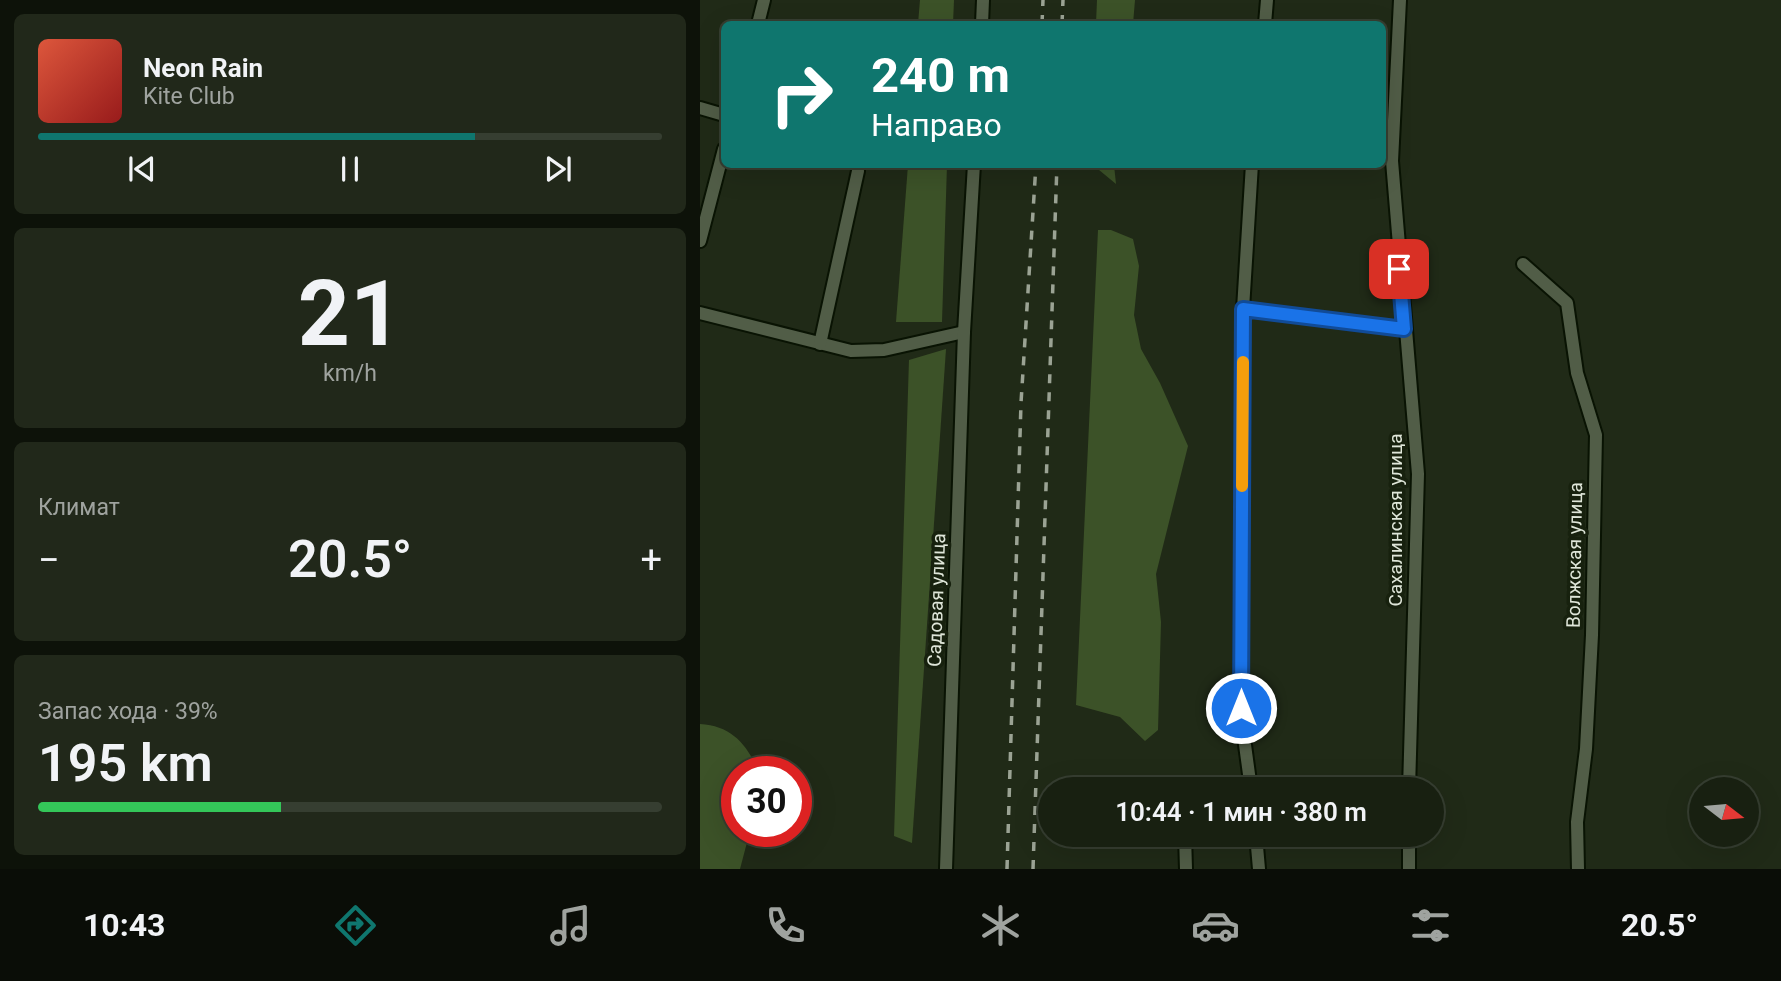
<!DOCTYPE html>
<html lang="ru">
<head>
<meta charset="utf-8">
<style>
	:root { --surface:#182011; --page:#21281a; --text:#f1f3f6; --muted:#9fa39f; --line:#363e31; --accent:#0f766e }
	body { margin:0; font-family:Roboto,sans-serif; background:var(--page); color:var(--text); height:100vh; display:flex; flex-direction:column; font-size:26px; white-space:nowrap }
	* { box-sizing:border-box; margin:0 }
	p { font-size:23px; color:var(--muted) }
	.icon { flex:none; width:38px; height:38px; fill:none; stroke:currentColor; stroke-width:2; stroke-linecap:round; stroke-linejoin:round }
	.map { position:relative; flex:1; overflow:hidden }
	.details { display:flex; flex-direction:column; gap:14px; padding:14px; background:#0d1209; width:700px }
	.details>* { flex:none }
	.hud { position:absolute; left:21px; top:21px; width:665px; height:147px; border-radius:10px; box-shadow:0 7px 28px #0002,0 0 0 2px var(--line); background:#0f766e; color:#fff; overflow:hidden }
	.needle { width:46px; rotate:106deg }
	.tools { position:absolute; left:989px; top:777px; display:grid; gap:14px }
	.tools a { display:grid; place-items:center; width:70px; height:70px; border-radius:50%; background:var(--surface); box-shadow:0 7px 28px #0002,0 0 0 2px var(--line); font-size:35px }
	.speed { position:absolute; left:21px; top:756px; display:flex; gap:14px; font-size:35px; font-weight:700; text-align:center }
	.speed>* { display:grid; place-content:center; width:91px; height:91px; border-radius:50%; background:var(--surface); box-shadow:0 7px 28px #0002,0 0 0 2px var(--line); line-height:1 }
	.speed .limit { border:10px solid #d22; background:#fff; color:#111 }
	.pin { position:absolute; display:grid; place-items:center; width:60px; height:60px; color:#fff; margin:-30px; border-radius:14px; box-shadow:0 4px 10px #0006 }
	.me { position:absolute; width:77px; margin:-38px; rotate:0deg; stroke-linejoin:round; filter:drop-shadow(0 0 5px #0008) }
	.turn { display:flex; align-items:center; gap:24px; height:147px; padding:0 35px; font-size:32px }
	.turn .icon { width:91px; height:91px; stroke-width:2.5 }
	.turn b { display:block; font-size:49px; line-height:60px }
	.big { font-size:52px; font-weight:600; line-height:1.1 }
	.details .tile { flex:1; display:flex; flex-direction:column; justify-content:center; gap:10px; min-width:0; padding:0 24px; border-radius:10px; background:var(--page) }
	.details .dial { align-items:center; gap:0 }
	.dial b { font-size:91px; line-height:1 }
	.song { display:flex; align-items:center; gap:21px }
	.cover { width:84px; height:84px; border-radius:10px; background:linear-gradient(135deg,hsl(10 70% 55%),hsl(0 70% 35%)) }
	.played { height:7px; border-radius:4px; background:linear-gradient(90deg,var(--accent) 70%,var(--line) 70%) }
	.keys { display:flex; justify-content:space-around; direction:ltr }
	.heat { display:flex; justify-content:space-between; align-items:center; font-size:38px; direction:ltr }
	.charge { height:10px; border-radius:5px; background:linear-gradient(90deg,#34c759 39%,var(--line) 0) }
	.trip { position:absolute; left:338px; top:777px; width:406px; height:70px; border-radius:35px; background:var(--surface); box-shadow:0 7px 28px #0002,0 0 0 2px var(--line); font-weight:600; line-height:70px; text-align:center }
	.tab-bar { display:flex; height:112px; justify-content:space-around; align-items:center; background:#0a0d07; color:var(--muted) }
	.tab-bar .icon { width:49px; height:49px }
	.tab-bar .current { color:var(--accent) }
	.tab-bar b { font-size:32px; color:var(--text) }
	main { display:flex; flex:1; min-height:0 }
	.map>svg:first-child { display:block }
	.green { fill:#3c5228 }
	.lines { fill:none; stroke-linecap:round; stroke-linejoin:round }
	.minor-casing { stroke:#091303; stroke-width:16 }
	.minor { stroke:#515d47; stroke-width:12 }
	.rail { stroke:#9ba394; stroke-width:3.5; stroke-dasharray:9 9; stroke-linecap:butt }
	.route-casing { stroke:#114b97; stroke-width:18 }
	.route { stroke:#1a73e8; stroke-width:12 }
	.slow { stroke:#f59e0b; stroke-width:12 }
	.labels { text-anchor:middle; stroke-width:7; stroke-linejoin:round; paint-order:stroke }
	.street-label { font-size:19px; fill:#dfe6d9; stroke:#17210e }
</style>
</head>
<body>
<main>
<section class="details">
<div class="tile">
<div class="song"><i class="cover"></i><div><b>Neon Rain</b><p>Kite Club</p></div></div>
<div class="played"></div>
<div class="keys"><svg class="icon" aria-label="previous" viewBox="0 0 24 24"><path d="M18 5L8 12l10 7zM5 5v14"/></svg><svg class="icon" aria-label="pause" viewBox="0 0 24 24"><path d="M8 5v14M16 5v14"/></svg><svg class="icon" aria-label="next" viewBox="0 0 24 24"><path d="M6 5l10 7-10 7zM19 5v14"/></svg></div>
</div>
<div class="tile dial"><b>21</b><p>km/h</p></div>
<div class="tile"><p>Климат</p>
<div class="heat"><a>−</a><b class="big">20.5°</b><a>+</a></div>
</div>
<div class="tile"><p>Запас хода · 39%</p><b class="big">195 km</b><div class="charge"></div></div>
</section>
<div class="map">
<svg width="1081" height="869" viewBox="0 0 1081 869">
	<rect width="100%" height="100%" fill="#202a17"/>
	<!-- green -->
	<g class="green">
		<polygon points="220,0 254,0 253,24 218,24"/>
		<polygon points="397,0 435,0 433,24 396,24"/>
		<polygon points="208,165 247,165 242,322 196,322"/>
		<polygon points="393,165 414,165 416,184"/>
		<polygon points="398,230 411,230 433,239 439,266 434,315 441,349 460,383 488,446 456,574 461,622 458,730 445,741 420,717 376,705"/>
		<polygon points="246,349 212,843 194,836 209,360"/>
		<path d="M 0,724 C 31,726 46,743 58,770 L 37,772 L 37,831 L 50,831 L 40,869 L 0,869 Z"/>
	</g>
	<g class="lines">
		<!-- minor casing -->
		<g class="minor-casing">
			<g id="minor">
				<polyline points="700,0 692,161 718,474 709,789"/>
				<polyline points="58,24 64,0"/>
				<polyline points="282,24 283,0"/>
				<polyline points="565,24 567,0"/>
				<polyline points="0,108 24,115"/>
				<polyline points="0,241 24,149"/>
				<polyline points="823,264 867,303 877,373 896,435 892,635 886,749 877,822 878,869"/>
				<polyline points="543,309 704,329"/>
				<polyline points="0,313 151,351 184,350 264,332"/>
				<polyline points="120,344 158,171"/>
				<polyline points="551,789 540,708 543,309 552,164"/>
				<polyline points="485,835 486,869"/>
				<polyline points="556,835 559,869"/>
				<polyline points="709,835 709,869"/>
				<polyline points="246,869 264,332 274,164"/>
			</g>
		</g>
		<!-- minor -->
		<use href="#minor" class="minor"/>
		<!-- rail -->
		<g class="rail">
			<polyline points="342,24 343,0"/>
			<polyline points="362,24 363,0"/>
			<polyline points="307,869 321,403 336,164"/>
			<polyline points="333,869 357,164"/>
		</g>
	</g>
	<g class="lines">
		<!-- route casing -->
		<g class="route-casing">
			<polyline id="route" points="541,708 543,309 704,329 699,269"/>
		</g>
		<!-- route -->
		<use href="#route" class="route"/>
		<!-- slow -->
		<polyline class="slow" points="542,486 543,362"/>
	</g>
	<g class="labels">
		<!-- street labels -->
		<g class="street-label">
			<text transform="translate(695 520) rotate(-90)" y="7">Сахалинская улица</text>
			<text transform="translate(874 555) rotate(-89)" y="7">Волжская улица</text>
			<text transform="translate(236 600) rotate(-88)" y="7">Садовая улица</text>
		</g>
	</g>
</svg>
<div class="tools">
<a><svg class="needle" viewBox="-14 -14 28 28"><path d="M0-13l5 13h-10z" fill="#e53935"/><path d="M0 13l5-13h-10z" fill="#9fa39f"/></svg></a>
</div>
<div class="speed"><div class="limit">30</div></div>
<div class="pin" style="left:699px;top:269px;background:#d93025"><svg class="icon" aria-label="arrive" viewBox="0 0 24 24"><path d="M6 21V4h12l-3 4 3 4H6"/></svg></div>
<svg class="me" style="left:541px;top:708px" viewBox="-20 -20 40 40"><circle r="17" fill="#1a73e8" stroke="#fff" stroke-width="3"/><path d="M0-11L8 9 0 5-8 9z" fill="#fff"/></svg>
<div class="trip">10:44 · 1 мин · 380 m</div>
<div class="hud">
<div class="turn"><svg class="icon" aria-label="right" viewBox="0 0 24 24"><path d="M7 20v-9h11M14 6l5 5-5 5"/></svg><div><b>240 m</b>Направо</div></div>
</div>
</div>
</main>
<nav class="tab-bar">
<b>10:43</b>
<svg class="icon current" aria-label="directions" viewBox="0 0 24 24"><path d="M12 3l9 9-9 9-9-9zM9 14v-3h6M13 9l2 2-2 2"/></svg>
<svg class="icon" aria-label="music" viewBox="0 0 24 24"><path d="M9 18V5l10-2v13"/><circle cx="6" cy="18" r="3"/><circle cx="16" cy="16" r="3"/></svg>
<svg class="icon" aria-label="phone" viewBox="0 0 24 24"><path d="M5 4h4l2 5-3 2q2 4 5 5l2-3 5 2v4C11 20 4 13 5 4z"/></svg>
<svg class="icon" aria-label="climate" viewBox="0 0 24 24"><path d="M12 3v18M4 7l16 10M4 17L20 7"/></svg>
<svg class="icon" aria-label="car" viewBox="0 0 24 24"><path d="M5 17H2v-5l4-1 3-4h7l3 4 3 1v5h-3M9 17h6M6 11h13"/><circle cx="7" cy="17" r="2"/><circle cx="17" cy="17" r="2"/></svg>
<svg class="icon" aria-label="filters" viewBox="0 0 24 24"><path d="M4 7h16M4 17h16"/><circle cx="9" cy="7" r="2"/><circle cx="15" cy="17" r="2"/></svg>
<b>20.5°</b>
</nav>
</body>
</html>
